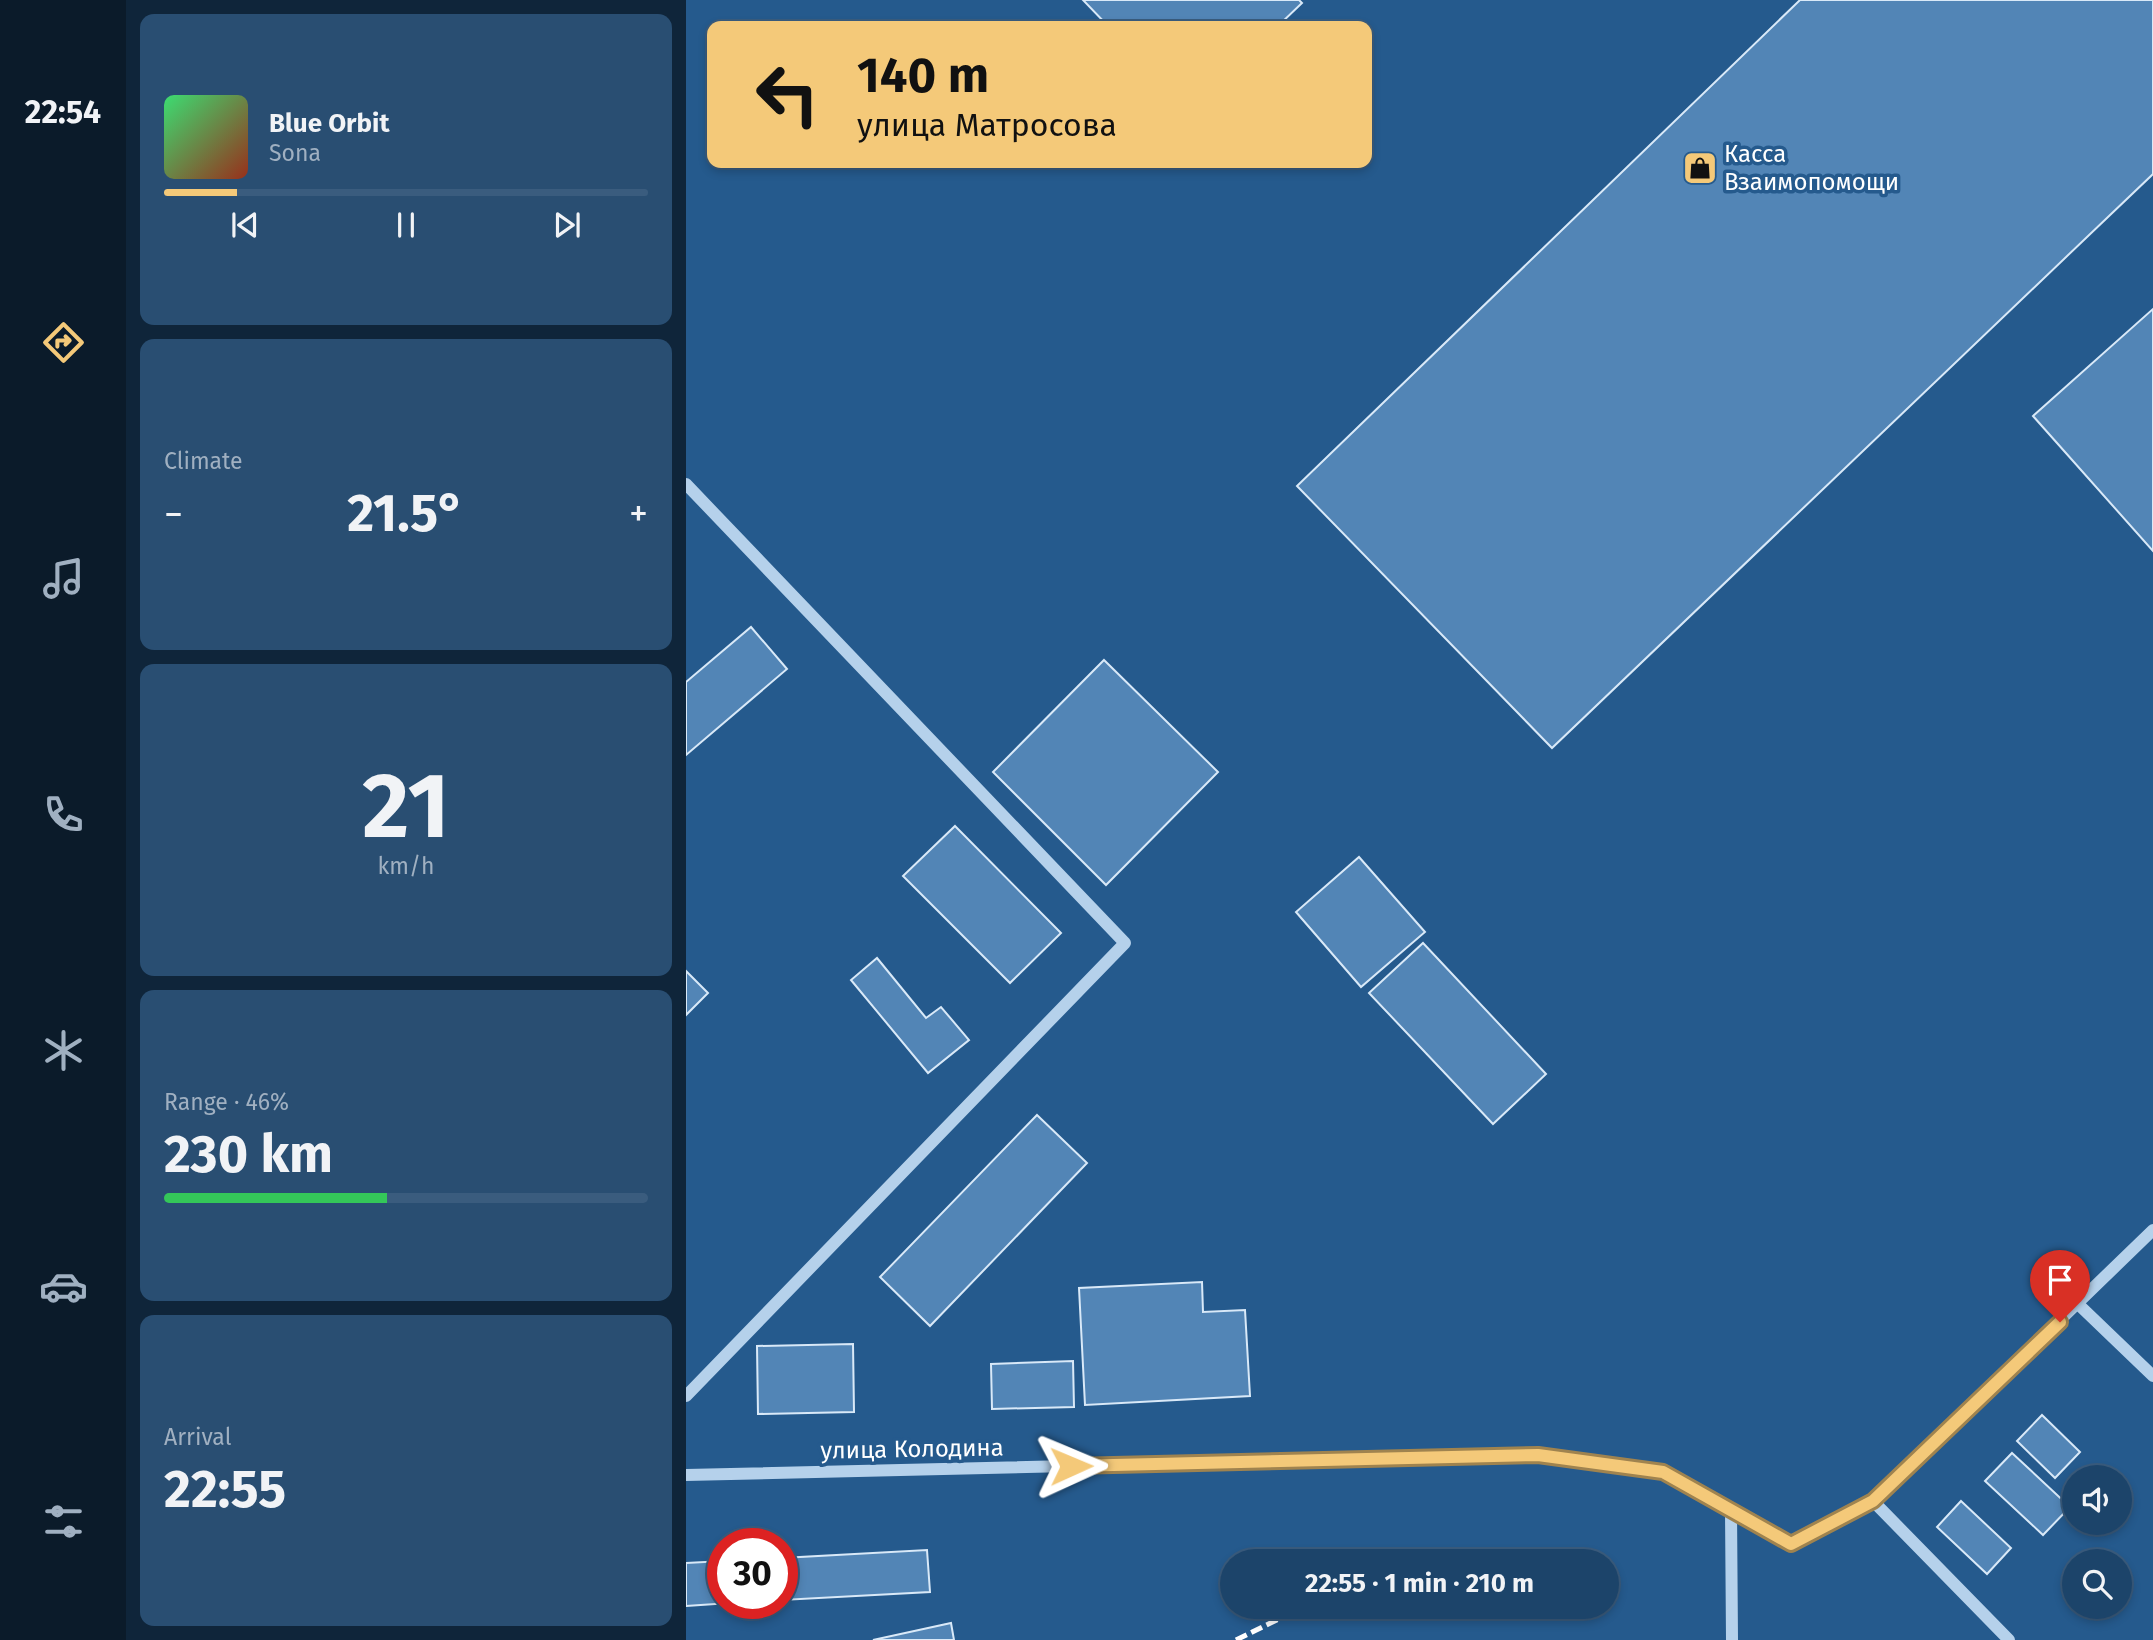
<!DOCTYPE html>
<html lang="en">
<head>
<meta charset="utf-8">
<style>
	:root { --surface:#1c446a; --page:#294e72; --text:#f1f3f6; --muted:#a0b0c1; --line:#3a5c7e; --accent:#f4c979 }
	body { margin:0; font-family:"Fira Sans",sans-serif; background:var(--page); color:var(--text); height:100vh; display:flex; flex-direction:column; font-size:26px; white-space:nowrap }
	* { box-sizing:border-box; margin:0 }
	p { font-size:23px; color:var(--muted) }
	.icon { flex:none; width:38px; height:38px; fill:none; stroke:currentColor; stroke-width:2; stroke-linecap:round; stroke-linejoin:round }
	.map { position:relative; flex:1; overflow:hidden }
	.panel { display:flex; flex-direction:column; gap:14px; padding:14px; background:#0f253a; width:560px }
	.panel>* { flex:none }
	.hud { position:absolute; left:21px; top:21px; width:665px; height:147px; border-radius:14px; box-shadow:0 4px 10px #0003,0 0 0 2px var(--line); background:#f4c979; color:#111; overflow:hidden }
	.tools { position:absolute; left:1376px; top:1465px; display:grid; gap:14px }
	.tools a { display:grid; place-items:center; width:70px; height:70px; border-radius:50%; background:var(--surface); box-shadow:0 4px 10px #0003,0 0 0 2px var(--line); font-size:35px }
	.speed { position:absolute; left:21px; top:1528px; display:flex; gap:14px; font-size:35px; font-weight:700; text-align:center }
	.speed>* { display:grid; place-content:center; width:91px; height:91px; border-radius:50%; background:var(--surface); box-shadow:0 4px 10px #0003,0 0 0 2px var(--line); line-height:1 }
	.speed .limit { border:10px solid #d22; background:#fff; color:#111 }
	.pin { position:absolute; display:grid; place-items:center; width:60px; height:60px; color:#fff; margin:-72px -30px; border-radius:50% 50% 50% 0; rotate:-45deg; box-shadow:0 0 7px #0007 }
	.pin .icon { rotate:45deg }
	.me { position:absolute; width:77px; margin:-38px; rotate:89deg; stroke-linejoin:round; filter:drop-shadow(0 0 5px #0008) }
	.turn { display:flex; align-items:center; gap:24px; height:147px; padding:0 35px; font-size:32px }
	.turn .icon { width:91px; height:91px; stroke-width:2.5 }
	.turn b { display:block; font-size:49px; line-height:60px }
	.big { font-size:52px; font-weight:700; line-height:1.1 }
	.panel .card { flex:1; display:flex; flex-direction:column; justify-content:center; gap:10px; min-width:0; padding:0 24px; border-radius:14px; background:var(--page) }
	.panel .dial { align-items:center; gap:0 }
	.dial b { font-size:91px; line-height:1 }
	.song { display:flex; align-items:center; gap:21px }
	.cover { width:84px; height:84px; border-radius:10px; background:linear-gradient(135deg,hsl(140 70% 55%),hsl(10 70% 35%)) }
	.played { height:7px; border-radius:4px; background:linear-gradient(90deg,var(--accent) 15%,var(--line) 15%) }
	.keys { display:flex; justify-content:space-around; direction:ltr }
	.heat { display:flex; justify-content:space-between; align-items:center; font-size:38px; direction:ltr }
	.charge { height:10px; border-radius:5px; background:linear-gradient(90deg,#34c759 46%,var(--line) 0) }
	.trip { position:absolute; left:534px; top:1549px; width:399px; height:70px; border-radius:35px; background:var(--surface); box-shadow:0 4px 10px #0003,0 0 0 2px var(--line); font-weight:700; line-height:70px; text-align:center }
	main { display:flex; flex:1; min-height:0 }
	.dock { display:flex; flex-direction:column; width:126px; justify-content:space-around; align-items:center; background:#0b1b2a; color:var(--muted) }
	.dock .icon { width:49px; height:49px }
	.dock .current { color:var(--accent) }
	.dock b { font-size:32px; color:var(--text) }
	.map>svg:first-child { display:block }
	.building { fill:#5285b6; stroke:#d9e9f8; stroke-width:2 }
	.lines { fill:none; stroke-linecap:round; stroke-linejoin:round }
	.minor { stroke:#b5d1eb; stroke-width:12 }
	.rail { stroke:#fff; stroke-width:5; stroke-dasharray:12 5; stroke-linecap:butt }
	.route-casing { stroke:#9f834f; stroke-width:18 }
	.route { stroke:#f4c979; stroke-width:12 }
	.labels { text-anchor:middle; stroke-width:7; stroke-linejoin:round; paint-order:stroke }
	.poi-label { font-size:24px; fill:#fff; stroke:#255a8d; text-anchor:start }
	.street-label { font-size:24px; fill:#fff; stroke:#255a8d }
</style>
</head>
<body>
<main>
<nav class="dock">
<b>22:54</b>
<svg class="icon current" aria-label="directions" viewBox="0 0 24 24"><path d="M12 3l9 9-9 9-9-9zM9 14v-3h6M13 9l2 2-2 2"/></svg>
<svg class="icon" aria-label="music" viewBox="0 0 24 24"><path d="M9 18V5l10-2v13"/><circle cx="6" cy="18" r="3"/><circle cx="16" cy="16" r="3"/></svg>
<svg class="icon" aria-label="phone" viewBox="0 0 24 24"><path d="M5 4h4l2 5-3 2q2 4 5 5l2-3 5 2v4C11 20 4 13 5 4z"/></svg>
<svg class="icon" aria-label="climate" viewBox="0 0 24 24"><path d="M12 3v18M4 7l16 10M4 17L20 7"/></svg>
<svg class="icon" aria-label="car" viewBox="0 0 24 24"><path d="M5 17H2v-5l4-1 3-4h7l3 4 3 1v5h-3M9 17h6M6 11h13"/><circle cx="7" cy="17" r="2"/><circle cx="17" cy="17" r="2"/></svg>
<svg class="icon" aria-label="filters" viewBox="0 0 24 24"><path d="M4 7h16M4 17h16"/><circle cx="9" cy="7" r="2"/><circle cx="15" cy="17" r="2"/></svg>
</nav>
<section class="panel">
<div class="card">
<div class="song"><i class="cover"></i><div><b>Blue Orbit</b><p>Sona</p></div></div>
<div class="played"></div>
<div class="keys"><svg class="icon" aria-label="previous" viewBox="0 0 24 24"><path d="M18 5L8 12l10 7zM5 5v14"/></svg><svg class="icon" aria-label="pause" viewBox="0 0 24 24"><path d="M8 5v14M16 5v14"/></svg><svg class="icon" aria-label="next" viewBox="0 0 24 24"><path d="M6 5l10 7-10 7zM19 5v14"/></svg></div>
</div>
<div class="card"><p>Climate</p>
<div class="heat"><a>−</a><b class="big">21.5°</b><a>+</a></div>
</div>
<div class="card dial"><b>21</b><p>km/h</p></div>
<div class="card"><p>Range · 46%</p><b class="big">230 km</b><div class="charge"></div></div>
<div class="card"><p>Arrival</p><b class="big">22:55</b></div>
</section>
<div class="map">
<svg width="1467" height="1640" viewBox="0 0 1467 1640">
	<rect width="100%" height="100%" fill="#255a8d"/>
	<!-- building -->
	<g class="building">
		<polygon points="397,0 613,0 616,3 592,26 422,26"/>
		<polygon points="1114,0 1467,0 1467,174 866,748 611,486"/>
		<polygon points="1467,309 1467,551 1347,416"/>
		<polygon points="65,627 101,669 0,755 0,682"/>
		<polygon points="418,660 532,772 420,885 307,772"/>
		<polygon points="269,826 375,933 324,983 217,876"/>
		<polygon points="673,857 739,932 675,987 610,912"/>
		<polygon points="737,943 860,1074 807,1124 683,993"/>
		<polygon points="191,958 240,1018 255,1007 283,1040 242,1073 165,980"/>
		<polygon points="0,971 22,993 0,1015"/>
		<polygon points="351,1115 401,1163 244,1326 194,1277"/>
		<polygon points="516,1282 517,1312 559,1310 564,1396 399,1405 393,1288"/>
		<polygon points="167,1344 168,1412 72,1414 71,1346"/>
		<polygon points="387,1361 388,1407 306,1409 305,1364"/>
		<polygon points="1356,1415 1394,1452 1369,1478 1331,1441"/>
		<polygon points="1326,1453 1384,1507 1357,1535 1299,1481"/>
		<polygon points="1275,1501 1325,1548 1301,1574 1251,1527"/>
		<polygon points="241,1550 244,1592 96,1600 96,1558"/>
		<polygon points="37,1561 37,1603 44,1603 0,1606 0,1563"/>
		<polygon points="265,1623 268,1640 187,1640"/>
	</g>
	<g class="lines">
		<!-- minor -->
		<g class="minor">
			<polyline points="0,484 439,943 0,1396"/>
			<polyline points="1392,1304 1467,1376"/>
			<polyline points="0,1475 852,1455 977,1472 1105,1543 1187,1501 1467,1230"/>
			<polyline points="1187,1501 1323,1640"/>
			<polyline points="1045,1510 1046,1640"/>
		</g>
		<!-- rail -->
		<polyline class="rail" points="550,1640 619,1606"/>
	</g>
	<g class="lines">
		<!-- route casing -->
		<g class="route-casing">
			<polyline id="route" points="385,1466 852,1455 977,1472 1105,1544 1187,1501 1374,1322"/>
		</g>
		<!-- route -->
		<use href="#route" class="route"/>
	</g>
	<!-- icons -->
	<defs>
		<g id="shop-square" transform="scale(1.75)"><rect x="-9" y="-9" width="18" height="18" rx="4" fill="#f4c979" stroke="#255a8d"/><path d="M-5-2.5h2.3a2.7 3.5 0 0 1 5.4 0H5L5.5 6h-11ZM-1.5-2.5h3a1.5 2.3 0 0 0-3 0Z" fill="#111"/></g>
	</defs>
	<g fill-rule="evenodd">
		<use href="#shop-square" x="1014" y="168"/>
	</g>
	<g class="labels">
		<!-- poi labels -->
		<g class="poi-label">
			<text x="1038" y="162">Касса<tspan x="1038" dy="28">Взаимопомощи</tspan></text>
		</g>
		<!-- street labels -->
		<g class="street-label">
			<text transform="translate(226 1449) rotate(-1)" y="8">улица Колодина</text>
		</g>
	</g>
</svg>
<div class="tools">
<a><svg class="icon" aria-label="sound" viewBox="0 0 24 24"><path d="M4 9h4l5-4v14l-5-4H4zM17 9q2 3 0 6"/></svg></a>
<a><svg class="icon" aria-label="search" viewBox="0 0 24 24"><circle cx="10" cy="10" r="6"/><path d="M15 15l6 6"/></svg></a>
</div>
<div class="speed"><div class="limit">30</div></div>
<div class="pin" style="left:1374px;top:1322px;background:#d93025"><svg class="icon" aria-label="arrive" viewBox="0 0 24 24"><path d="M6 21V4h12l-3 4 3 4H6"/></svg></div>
<svg class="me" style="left:385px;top:1466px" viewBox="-20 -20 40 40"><path d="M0-17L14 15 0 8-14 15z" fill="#f4c979" stroke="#fff" stroke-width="4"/></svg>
<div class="trip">22:55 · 1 min · 210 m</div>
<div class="hud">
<div class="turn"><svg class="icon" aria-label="left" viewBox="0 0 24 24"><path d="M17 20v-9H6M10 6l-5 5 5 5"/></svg><div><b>140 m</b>улица Матросова</div></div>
</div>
</div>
</main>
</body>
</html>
